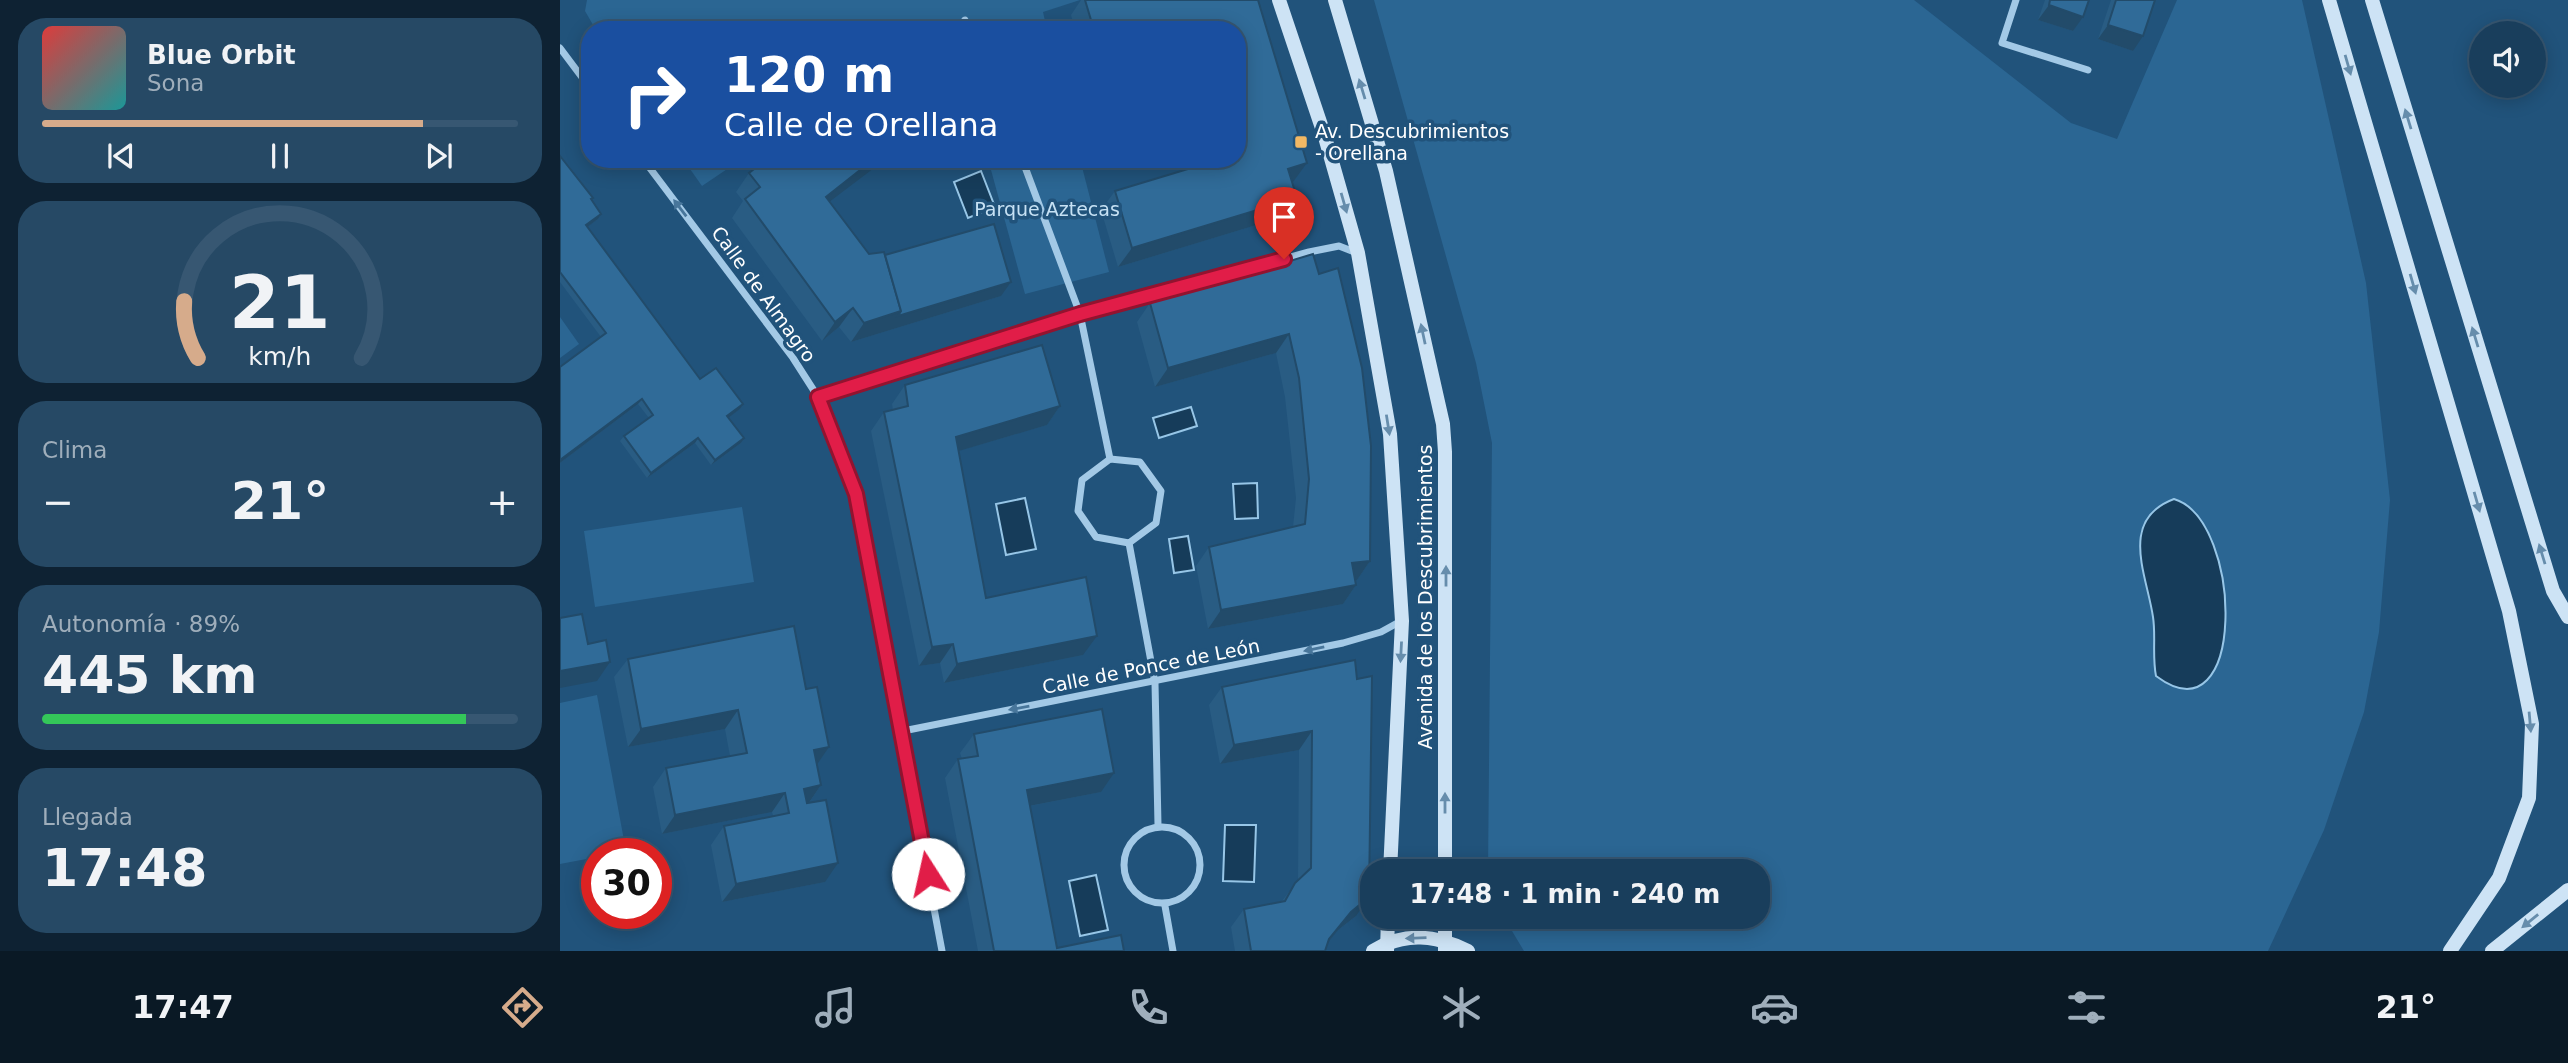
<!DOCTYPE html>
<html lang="es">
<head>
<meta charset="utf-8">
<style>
	:root { --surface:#193e5c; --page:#264965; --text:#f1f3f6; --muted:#9faebb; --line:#375772; --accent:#d6ab8b }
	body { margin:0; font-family:"DejaVu Sans",sans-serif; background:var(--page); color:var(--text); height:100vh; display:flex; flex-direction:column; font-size:26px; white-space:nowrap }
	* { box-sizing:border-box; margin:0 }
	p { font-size:23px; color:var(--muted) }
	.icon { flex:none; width:38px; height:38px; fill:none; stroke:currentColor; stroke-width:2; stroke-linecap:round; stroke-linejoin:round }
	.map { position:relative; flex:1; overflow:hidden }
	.panel { display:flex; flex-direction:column; gap:18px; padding:18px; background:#0e2233; width:560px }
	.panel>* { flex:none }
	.banner { position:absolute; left:21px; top:21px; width:665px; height:147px; border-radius:28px; box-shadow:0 4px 18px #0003,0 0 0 2px var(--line); background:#1a4fa0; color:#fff; overflow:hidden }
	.controls { position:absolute; left:1909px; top:21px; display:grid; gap:14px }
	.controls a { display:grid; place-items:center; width:77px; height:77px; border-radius:50%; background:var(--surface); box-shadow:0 4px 18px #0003,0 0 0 2px var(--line); font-size:35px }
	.speed { position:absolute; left:21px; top:838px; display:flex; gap:14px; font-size:35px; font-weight:700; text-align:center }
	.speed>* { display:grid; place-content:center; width:91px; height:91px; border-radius:50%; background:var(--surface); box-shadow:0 4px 18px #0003,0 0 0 2px var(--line); line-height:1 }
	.speed .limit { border:10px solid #d22; background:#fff; color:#111 }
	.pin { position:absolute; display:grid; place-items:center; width:60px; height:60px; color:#fff; margin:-72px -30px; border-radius:50% 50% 50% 0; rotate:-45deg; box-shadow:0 0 7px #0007 }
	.pin .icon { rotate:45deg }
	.me { position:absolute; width:77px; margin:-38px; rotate:350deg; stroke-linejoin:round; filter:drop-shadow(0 0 5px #0008) }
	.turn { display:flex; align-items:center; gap:24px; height:147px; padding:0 28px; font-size:32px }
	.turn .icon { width:91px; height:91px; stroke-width:2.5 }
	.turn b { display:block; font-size:49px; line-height:60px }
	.big { font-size:52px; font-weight:700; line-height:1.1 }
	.panel .card { flex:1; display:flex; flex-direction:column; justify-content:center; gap:10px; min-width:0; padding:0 24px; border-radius:28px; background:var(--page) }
	.panel .dial { align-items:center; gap:0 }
	.dial svg { height:182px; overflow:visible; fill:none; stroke:var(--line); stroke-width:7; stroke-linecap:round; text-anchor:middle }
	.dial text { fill:var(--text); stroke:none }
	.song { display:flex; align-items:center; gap:21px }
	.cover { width:84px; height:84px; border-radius:10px; background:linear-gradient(135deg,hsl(0 70% 55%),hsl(180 70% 35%)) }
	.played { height:7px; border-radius:4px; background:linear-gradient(90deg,var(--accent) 80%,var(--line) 80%) }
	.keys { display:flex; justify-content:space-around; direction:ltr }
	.heat { display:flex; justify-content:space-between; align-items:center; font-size:38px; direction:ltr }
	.charge { height:10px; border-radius:5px; background:linear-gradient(90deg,#34c759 89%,var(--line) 0) }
	.trip { position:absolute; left:800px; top:859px; width:410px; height:70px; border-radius:28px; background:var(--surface); box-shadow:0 4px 18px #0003,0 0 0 2px var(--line); font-weight:700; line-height:70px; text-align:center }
	.tabs { display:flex; height:112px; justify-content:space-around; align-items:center; background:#0a1925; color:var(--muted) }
	.tabs .icon { width:49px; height:49px }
	.tabs .current { color:var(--accent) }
	.tabs b { font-size:32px; color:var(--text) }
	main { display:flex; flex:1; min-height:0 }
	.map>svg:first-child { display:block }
	.green { fill:#2b6693 }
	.water { fill:#163c5a; stroke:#97c6e7; stroke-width:2 }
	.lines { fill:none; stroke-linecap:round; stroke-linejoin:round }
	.street { stroke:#a3c9e6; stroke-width:7 }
	.secondary { stroke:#cde3f5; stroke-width:14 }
	.wall { fill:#295c83 }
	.shaded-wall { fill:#224b6a }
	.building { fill:#306b98; stroke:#224b6a; stroke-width:2 }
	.oneway { fill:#668dac }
	.oneway2 { fill:#48769b }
	.route-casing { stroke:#92132f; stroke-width:18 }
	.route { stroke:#e11d48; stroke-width:12 }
	.poi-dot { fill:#f2b864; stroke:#21537b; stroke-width:2.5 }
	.labels { text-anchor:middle; stroke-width:7; stroke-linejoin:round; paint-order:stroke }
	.poi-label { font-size:19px; fill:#fff; stroke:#21537b; text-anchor:start }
	.park-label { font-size:19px; fill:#c6e1f4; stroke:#21537b }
	.street-label { font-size:19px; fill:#fff; stroke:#21537b }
</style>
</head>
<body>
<main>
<section class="panel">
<div class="card">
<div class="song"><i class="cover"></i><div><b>Blue Orbit</b><p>Sona</p></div></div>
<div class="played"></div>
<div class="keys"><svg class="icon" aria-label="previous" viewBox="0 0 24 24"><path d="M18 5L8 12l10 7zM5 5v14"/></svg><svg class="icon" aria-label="pause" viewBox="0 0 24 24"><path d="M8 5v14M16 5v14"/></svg><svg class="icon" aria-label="next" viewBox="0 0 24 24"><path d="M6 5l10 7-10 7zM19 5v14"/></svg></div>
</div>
<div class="card dial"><svg viewBox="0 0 100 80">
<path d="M14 69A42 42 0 1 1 86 69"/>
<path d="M14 69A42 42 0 0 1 8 44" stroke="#d6ab8b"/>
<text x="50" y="56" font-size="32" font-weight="700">21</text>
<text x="50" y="72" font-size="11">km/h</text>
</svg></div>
<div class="card"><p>Clima</p>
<div class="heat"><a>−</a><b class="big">21°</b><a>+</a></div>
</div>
<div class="card"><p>Autonomía · 89%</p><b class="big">445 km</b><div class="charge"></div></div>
<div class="card"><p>Llegada</p><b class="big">17:48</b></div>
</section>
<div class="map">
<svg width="2008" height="951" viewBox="0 0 2008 951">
	<rect width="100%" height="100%" fill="#21537b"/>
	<!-- green -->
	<g class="green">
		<polygon points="27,0 520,0 483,12 487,30 36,30 25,11"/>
		<polygon points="814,0 1354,0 1511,123 1557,139 1617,0 1742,0 1806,283 1830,500 1819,632 1804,712 1764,830 1708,951 964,951 952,931 937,917 1197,917 1197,872 928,871 932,443 916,363"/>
		<polygon points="123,159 182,159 142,186"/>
		<polygon points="428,159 520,159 549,272 465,294"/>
		<polygon points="0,317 19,344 0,358"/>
		<polygon points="182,507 194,582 35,607 24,531"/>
		<polygon points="37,695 66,851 37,854 37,857 0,864 0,703"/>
	</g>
	<!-- water -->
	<g class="water">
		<polygon points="421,171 435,207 408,218 394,182"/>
		<polygon points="631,407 637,426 599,438 593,418"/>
		<polygon points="697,483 698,518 675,519 673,484"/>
		<polygon points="465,498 476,549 446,555 436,504"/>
		<path d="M 1614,499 C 1684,520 1687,744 1596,676 C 1592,656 1596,636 1593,617 C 1587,575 1558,520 1614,499 Z"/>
		<polygon points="628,536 634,570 614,573 609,539"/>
		<polygon points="665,825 696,825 694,882 663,881"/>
		<polygon points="536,875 548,930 520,936 509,881"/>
	</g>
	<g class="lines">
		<!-- street -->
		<g class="street">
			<polyline points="1456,0 1442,43 1528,70"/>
			<polyline points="405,20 409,30"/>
			<polyline points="0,48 30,88"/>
			<polyline points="83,159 233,358 258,397 296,494 382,951"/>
			<polyline points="462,159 520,314 550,459"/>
			<polyline points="258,397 520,314 749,252 779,246 797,253"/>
			<polygon points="550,459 580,462 601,491 596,523 569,543 536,537 518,511 522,480"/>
			<polyline points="569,543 595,683 598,825"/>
			<polyline points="343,731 783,643 821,632 841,621"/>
			<circle cx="602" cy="865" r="38"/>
			<polyline points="605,906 613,951"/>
		</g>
		<!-- secondary -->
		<g class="secondary">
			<polyline points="719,0 765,137 798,253 830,434 842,621 830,872"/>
			<polyline points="775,0 826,171 883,424 885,452 885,872"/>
			<polyline points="1769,0 1949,611 1972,724 1969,798 1939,878 1890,951"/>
			<polyline points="1812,0 1993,591 2008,617"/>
			<polyline points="885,917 885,951"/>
			<path d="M 813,951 C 845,931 876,935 908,951"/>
			<polyline points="827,951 828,917"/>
			<polyline points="1932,951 2008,890"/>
		</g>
	</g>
	<!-- wall -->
	<g class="wall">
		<polygon points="521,0 698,0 733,182 732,182 737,198 723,217 558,267 541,210 555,191 677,159 677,30 515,30 511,15"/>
		<polygon points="1485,0 1529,0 1513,31 1478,20"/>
		<polygon points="1551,0 1595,0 1573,51 1538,39"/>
		<polygon points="0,156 33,198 32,200 41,214 38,219 27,227 140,379 183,404 180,409 168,417 184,438 181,443 151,465 135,443 87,478 60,441 64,436 89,418 78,404 0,463 0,367 41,337 0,282"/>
		<polygon points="189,173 270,202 309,254 325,255 441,296 291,342 279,327 262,341 172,218 183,201 176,192"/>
		<polygon points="753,254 810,561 797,580 795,580 796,585 783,604 648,629 636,566 649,547 733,527 736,498 725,397 716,353 595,387 577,322 590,303"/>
		<polygon points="345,385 500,406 487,425 398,451 426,598 523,655 384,683 380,663 359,666 311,431 324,412 333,410 332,404"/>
		<polygon points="234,626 261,785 249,803 265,882 162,902 151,845 164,826 213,816 212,812 102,834 93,787 106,768 170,756 165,729 68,747 54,677 68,659"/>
		<polygon points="795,660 796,916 778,930 768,942 765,951 675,951 671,927 684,909 722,901 738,880 739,750 660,764 649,705 662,687"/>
		<polygon points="414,734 541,792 470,806 497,948 564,951 418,951 385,778 398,759 402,759 400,753"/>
	</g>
	<!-- shaded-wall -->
	<g class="shaded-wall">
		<polygon points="1489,5 1523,17 1513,31 1478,20"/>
		<polygon points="641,22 635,30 615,30"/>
		<polygon points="1548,25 1583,36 1573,51 1538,39"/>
		<polygon points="314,159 326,159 252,215 266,197"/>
		<polygon points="747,163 733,182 715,188 728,169"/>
		<polygon points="737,198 723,217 558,267 572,248"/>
		<polygon points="41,214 38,219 22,231 26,225"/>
		<polygon points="451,282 441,296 291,342 304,323 341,311"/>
		<polygon points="293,308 279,327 262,341 275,322"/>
		<polygon points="729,334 716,353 595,387 608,368"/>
		<polygon points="82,399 78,404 0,463 0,460"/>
		<polygon points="183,404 180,409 164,421 167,416"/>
		<polygon points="500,406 487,425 382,456 396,437"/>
		<polygon points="138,438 135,443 87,478 91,473"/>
		<polygon points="184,438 181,443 151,465 155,460"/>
		<polygon points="810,561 797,580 778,582 792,563"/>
		<polygon points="796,585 783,604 648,629 661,610"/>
		<polygon points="537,636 523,655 384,683 397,664"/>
		<polygon points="393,644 380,663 359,666 372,647"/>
		<polygon points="50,662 37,681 0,688 0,671"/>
		<polygon points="178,710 165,729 68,747 81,729"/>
		<polygon points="752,731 739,750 660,764 674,745"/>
		<polygon points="269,747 256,766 254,750"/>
		<polygon points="554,773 541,792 454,809 467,790"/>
		<polygon points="261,785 248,804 231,808 244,789"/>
		<polygon points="225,793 212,812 102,834 115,815"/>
		<polygon points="278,863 265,882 162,902 176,884"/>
		<polygon points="809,897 796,916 778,930 761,951 791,912"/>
	</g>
	<!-- building -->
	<g class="building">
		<polygon points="525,0 698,0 747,163 728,169 737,198 572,248 555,191 661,159 677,159 677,154 680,154 677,145 677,30 643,30 641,22 615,30 534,30"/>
		<polygon points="1490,0 1529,0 1523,17 1489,5"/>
		<polygon points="1556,0 1595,0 1583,36 1548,25"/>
		<polygon points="0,156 33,198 31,199 41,214 26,225 140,379 156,368 183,404 167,416 184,438 155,460 138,438 91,473 64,436 93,415 82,399 0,460 0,367 46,333 0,272"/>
		<polygon points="207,159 314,159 266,197 309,254 324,252 341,311 304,323 293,308 275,322 185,199 200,187 189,173"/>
		<polygon points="434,224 451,282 338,316 341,311 325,255"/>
		<polygon points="753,254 759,274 778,268 802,368 811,446 810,561 792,563 796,585 661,610 649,547 745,524 749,479 739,378 729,334 608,368 590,303"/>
		<polygon points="482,345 500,406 396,437 426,598 526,577 537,636 397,664 393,644 372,647 324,412 348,406 345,385"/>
		<polygon points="22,614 28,644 46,640 50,662 0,671 0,618"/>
		<polygon points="234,626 246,689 257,687 269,747 254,750 261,785 244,789 247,803 266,800 278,863 176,884 164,826 229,813 225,793 115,815 106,768 187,753 178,710 81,729 68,659"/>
		<polygon points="795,660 797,679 812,676 809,897 791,912 769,939 765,951 691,951 684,909 725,901 735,883 751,868 752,731 674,745 662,687"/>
		<polygon points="542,709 554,773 467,790 497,948 561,935 564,951 434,951 398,759 418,756 414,734"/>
	</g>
	<!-- one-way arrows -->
	<defs><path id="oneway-solid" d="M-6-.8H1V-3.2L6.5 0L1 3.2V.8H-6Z" transform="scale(1.75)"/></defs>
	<g class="oneway">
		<use href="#oneway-solid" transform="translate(1788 65) rotate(74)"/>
		<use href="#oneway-solid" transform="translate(802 89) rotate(-107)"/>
		<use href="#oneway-solid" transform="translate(1848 119) rotate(-107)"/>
		<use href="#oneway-solid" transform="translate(784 203) rotate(74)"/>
		<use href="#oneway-solid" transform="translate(1853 284) rotate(74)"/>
		<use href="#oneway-solid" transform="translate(863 334) rotate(-102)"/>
		<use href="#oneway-solid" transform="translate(1915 337) rotate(-107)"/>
		<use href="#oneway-solid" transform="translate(828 425) rotate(81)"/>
		<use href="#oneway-solid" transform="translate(1917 502) rotate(74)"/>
		<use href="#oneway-solid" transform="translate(1982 554) rotate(-107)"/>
		<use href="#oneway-solid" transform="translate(886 576) rotate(-90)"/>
		<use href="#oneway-solid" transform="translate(841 652) rotate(93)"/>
		<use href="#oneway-solid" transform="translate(1970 722) rotate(85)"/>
		<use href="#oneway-solid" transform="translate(885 803) rotate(-90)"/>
		<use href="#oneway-solid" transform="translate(1970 921) rotate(141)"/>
		<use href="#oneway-solid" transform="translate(856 938) rotate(178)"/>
	</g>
	<g class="oneway2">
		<use href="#oneway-solid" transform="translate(120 208) rotate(-127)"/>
		<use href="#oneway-solid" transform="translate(754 649) rotate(168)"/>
		<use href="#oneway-solid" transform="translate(459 708) rotate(170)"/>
	</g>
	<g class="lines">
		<!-- route casing -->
		<g class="route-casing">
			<polyline id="route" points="368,874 296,494 258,397 520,314 724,259"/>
		</g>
		<!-- route -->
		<use href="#route" class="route"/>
	</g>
	<!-- markers -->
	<rect class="poi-dot" x="734" y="135" width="14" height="14" rx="3.5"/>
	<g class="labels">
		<!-- poi labels -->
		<g class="poi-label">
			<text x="755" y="138">Av. Descubrimientos<tspan x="755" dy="22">- Orellana</tspan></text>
		</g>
		<!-- park labels -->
		<g class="park-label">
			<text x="487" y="216">Parque Aztecas</text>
		</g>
		<!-- street labels -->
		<g class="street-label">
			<text transform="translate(204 294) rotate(54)" y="7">Calle de Almagro</text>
			<text transform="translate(865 597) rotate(-90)" y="7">Avenida de los Descubrimientos</text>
			<text transform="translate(591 666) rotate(-11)" y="7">Calle de Ponce de León</text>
		</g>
	</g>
</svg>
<div class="controls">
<a><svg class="icon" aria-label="sound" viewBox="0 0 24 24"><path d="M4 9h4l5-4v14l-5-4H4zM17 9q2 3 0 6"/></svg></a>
</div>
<div class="speed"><div class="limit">30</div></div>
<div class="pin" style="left:724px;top:259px;background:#d93025"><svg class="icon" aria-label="arrive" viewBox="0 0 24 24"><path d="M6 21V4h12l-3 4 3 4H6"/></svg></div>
<svg class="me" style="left:368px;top:874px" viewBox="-20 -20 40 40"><circle r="19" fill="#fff"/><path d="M0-13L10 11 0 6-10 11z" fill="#e11d48"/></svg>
<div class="trip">17:48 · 1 min · 240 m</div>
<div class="banner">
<div class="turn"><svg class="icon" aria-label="right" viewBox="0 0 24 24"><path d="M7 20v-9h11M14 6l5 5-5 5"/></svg><div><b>120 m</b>Calle de Orellana</div></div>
</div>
</div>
</main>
<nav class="tabs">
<b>17:47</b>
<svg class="icon current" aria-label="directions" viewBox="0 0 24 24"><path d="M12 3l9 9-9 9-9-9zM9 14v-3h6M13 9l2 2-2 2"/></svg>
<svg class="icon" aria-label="music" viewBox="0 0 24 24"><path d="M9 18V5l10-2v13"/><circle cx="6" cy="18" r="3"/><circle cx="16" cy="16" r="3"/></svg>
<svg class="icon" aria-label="phone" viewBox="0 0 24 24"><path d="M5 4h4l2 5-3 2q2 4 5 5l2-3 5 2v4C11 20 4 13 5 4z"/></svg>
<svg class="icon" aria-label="climate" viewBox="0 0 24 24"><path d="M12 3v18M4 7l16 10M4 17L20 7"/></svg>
<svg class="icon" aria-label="car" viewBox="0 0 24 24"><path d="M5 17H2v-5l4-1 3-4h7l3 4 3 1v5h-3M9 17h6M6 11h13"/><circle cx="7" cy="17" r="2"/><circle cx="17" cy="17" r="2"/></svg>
<svg class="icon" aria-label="filters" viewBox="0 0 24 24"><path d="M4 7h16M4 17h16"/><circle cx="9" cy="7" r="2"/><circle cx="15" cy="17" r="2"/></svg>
<b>21°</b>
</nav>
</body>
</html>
